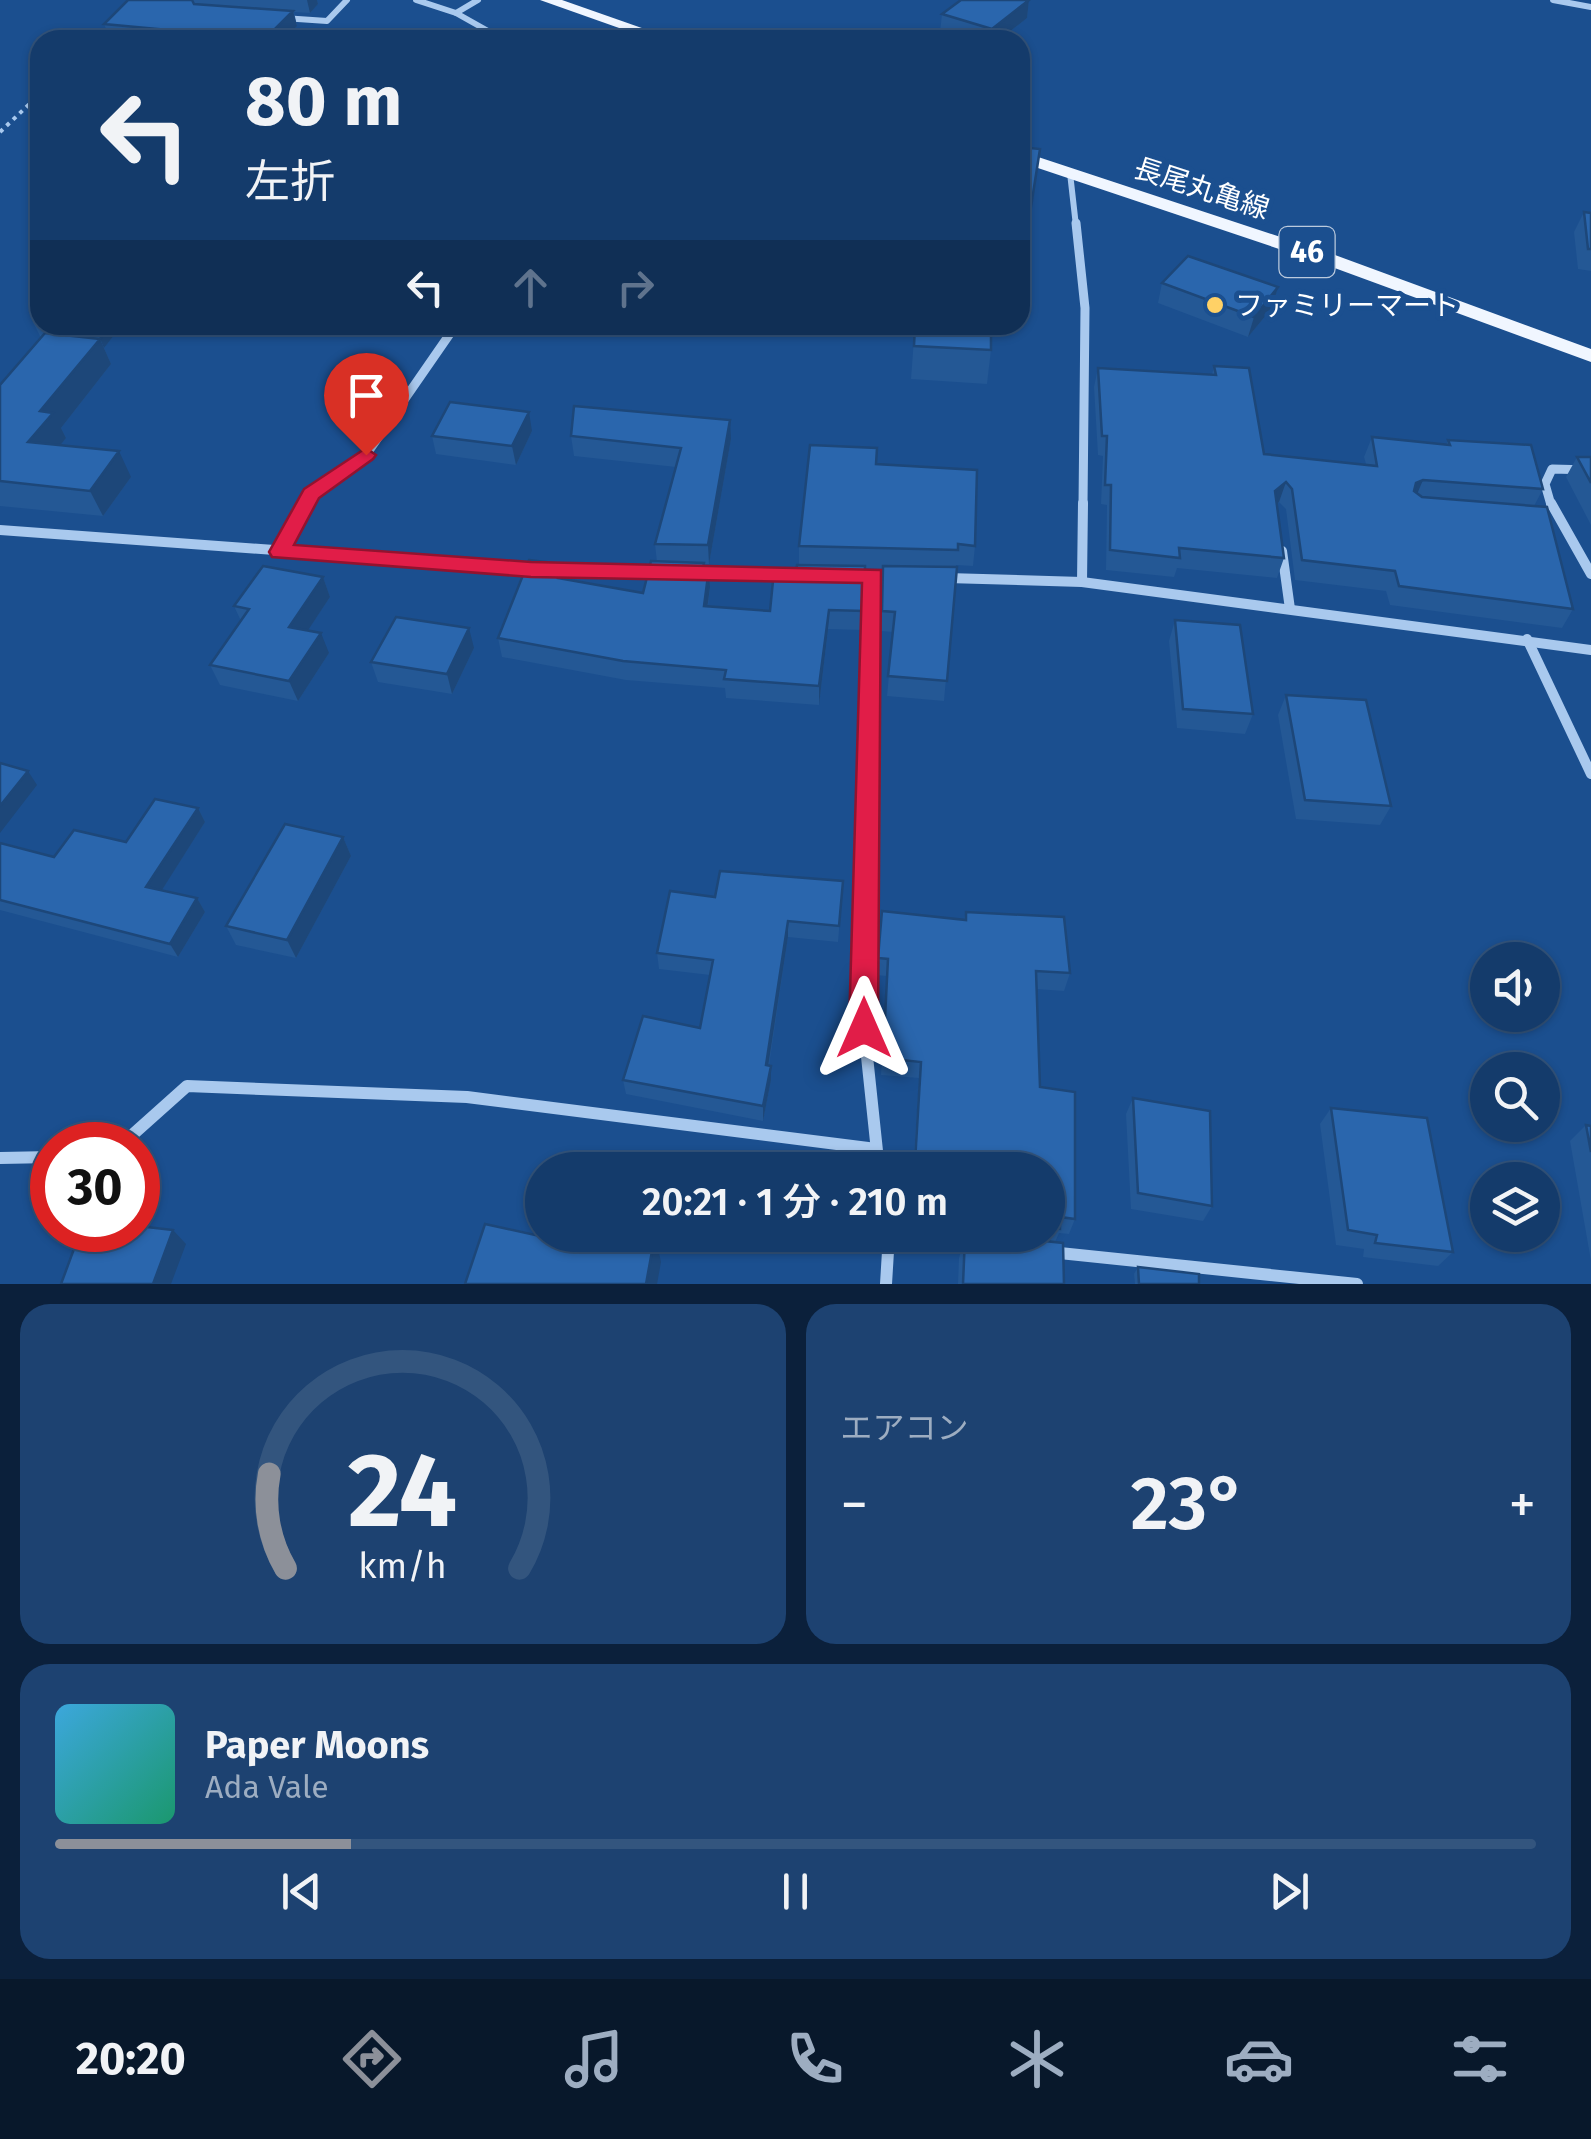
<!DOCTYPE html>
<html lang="ja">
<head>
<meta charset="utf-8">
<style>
	:root { --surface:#143b6b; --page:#1d4271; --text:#f1f3f6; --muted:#9dadc1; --line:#33557e; --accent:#8c9099 }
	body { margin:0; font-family:"Fira Sans","Noto Sans JP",sans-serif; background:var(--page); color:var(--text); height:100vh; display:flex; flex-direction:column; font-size:38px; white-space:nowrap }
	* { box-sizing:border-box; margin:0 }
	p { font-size:32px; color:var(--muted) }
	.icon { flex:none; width:55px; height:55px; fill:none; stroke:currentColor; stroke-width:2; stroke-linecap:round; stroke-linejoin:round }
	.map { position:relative; height:1284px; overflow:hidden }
	.panel { display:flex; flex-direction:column; gap:20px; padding:20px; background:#0b203b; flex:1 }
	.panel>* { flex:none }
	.banner { position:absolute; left:30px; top:30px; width:1000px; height:305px; border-radius:30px; box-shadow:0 2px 8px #0004,0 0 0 2px var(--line); background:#143b6b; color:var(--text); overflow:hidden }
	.fabs { position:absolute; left:1470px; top:942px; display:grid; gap:20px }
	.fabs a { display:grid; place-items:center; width:90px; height:90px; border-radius:50%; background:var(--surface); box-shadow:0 2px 8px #0004,0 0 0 2px var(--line); font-size:50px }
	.speed { position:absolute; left:30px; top:1122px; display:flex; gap:20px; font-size:50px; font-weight:700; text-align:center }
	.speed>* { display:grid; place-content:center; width:130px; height:130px; border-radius:50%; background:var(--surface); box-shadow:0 2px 8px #0004,0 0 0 2px var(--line); line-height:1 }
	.speed .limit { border:15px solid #d22; background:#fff; color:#111 }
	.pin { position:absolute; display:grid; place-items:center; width:85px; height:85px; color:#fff; margin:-102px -42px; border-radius:50% 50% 50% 0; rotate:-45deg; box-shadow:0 0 10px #0007 }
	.pin .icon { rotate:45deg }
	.me { position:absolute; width:110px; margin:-55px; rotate:0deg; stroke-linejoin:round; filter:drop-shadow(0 0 8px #0008) }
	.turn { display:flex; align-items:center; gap:35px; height:210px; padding:0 50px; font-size:45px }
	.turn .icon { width:130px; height:130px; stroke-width:2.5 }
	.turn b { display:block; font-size:70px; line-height:85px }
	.lanes { display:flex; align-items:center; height:95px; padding:0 50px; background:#0003; justify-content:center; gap:50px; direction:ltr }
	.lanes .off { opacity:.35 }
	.big { font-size:75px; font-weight:600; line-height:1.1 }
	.panel .card { flex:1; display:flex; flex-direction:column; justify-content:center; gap:15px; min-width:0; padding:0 35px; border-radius:30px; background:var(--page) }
	.panel .dial { align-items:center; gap:0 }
	.dial svg { height:260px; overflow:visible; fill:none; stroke:var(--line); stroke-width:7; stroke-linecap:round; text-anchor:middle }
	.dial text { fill:var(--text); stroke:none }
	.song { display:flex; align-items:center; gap:30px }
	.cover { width:120px; height:120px; border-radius:15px; background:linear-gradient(135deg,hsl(200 70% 55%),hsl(160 70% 35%)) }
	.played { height:10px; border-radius:5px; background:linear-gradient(90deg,var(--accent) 20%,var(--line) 20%) }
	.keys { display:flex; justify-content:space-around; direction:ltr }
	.heat { display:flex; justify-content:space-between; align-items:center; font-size:55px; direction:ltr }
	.panel .tiles { flex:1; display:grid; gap:20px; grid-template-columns:1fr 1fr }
	.card:last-child { grid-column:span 2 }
	.trip { position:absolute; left:525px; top:1152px; width:540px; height:100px; border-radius:50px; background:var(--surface); box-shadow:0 2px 8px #0004,0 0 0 2px var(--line); font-weight:600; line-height:100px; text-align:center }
	.tabs { display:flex; height:160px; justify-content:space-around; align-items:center; background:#08182b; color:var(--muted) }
	.tabs .icon { width:70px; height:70px }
	.tabs .selected { color:var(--accent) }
	.tabs b { font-size:45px; color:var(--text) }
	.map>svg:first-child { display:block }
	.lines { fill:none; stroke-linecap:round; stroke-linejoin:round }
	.path { stroke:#a9c9ee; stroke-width:4; stroke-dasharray:4 5; stroke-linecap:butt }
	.street-far3 { stroke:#a9c9ee; stroke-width:6 }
	.street-far2 { stroke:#a9c9ee; stroke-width:9 }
	.street-far1 { stroke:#a9c9ee; stroke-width:10 }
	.street { stroke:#a9c9ee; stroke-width:12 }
	.primary { fill:#f0f6ff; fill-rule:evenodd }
	.wall { fill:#245895 }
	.shaded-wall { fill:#1d4779 }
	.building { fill:#2a66ad; stroke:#1d4779; stroke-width:2.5 }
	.route { fill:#e11d48; stroke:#92132f; stroke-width:2.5 }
	.poi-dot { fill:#ffd166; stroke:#1b4f8f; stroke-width:4 }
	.labels { text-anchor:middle; stroke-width:10; stroke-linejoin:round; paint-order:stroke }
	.far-street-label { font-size:28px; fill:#fff; stroke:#1b4f8f }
	.far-poi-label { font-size:28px; fill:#fff; stroke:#1b4f8f; text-anchor:start }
	.shield { fill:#1b4f8f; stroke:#bbcadd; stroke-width:2.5 }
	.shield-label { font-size:30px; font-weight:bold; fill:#fff }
</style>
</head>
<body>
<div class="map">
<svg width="1591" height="1284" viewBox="0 0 1591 1284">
	<rect width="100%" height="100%" fill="#1b4f8f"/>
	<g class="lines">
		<!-- path -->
		<g class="path">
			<polyline points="94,40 112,24"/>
			<polyline points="0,132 40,94"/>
		</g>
		<!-- street-far3 -->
		<g class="street-far3">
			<polyline points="416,0 456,13"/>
			<polyline points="478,0 456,13 504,40"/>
			<polyline points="1553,0 1591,7"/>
			<polyline points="283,18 327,21 347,0"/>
			<polyline points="1070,173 1076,226"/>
		</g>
		<!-- street-far2 -->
		<g class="street-far2">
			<polyline points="1076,223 1085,308 1083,505"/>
			<polyline points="305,505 311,494 366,455 456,325"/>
			<polyline points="1551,505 1545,484 1552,469 1591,470"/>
		</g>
		<!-- street-far1 -->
		<g class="street-far1">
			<polyline points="1551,503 1591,574"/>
			<polyline points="0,530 535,569"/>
			<polyline points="279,551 306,503"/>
			<polyline points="1282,551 1290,609"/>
			<polyline points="552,570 660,572"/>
			<polyline points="697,572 785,574"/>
			<polyline points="852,575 895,576"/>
			<polyline points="947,578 1082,582 1591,650"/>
			<polyline points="1082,582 1083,503"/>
			<polyline points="1527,639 1591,774"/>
			<polyline points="867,853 873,575"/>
		</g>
		<!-- street -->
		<g class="street">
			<polyline points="868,850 864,1028 879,1170"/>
			<polyline points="121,1145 187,1086 467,1097 876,1149"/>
			<polyline points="0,1158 52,1157"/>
			<polyline points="889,1237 973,1245"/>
			<polyline points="1050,1252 1357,1284"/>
			<polyline points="886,1284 889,1235"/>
		</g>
		<!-- primary -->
		<g class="primary">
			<polygon points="540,0 562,0 676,40 653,40"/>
			<polygon points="1020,151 1335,255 1591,349 1591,362 1321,263 1020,162"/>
		</g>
	</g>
	<!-- wall -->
	<g class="wall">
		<polygon points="128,0 317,0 318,4 310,13 294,12 297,26 284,40 110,39 104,24"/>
		<polygon points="1029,0 1027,18 999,40 966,40 940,32 942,14"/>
		<polygon points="1584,212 1591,213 1591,271 1578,269 1574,232"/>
		<polygon points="1162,283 1278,287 1272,308 1248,337 1158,303"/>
		<polygon points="40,314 40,325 122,325 104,348 111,364 61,428 66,438 60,445 131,477 103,516 0,506 0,385 41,338 33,322"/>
		<polygon points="915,325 991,350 987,384 911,379"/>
		<polygon points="1214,366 1264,454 1366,464 1364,457 1372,437 1446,445 1448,440 1543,489 1534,506 1573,609 1562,628 1390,605 1386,591 1295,580 1286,509 1279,502 1277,504 1284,558 1277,578 1177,568 1174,577 1106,570 1107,505 1101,504 1103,456 1098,455 1094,387 1098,368 1212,375"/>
		<polygon points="532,431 516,465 436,454 432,436"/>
		<polygon points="571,436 731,439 709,564 704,564 704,567 709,568 710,587 708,606 770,611 796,572 799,565 799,546 876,464 975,546 973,566 956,565 944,701 887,696 893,632 881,631 883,569 865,568 863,630 828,629 819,705 726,698 725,688 626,680 502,657 498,638 566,580 643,593 657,562 655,544 676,467 574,456"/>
		<polygon points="1577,457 1591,457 1591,525 1566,477"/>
		<polygon points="323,577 330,597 308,630 329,653 298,701 220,685 210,665 241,621 234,606"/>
		<polygon points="1175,620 1253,714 1245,734 1177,728 1169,641"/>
		<polygon points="474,648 452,694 378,682 371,662"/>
		<polygon points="1286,695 1391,806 1380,825 1296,819 1278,715"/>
		<polygon points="198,808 205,822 161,891 197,898 205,912 178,957 0,910 0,843 54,857 126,842"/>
		<polygon points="343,837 351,856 296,958 236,945 226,926"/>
		<polygon points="843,881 838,942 788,937 769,1065 771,1066 771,1080 763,1121 626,1094 623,1080 700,1028 710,975 659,969 657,953 715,897"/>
		<polygon points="882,911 964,920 966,912 1070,973 1064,991 1037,989 1040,1087 1075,1219 1069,1234 1059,1233 1055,1242 1064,1284 958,1284 959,1258 965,1237 988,1240 989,1237 984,1236 984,1235 1048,1235 1048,1170 913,1170 919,1078 881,1075 887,976 876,975"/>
		<polygon points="1133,1098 1212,1206 1203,1221 1131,1209 1126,1114"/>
		<polygon points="1331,1108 1453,1252 1438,1266 1363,1257 1364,1249 1336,1245 1320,1124"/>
		<polygon points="1586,1125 1591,1126 1591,1261 1570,1141"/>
		<polygon points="1138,1267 1199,1284 1135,1284 1134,1274"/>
	</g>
	<!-- shaded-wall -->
	<g class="shaded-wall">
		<polygon points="307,0 317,0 318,4 310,13"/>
		<polygon points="1029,0 1027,18 999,40 991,40 992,29"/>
		<polygon points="293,11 297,26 284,40 265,40"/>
		<polygon points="1278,287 1272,308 1248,337 1254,317"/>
		<polygon points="97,325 122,325 104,348 95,327"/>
		<polygon points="100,339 111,364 61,428 66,438 42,468 28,442 40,411"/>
		<polygon points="529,412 532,431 516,465 512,446"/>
		<polygon points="730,420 731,439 709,564 708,545"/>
		<polygon points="119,451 131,477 103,516 90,491"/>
		<polygon points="1423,480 1415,499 1407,502 1416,483"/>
		<polygon points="1286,482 1279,502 1268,510 1275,491"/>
		<polygon points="563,564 567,583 558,578"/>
		<polygon points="709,568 710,587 705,625 704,606"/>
		<polygon points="323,577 330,597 297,647 289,627"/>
		<polygon points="829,610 828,629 819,705 819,686"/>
		<polygon points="469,628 474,648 452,694 447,674"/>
		<polygon points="321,633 329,653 298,701 289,681"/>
		<polygon points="28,771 37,785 0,833 0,806"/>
		<polygon points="198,808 205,822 155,901 146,887"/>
		<polygon points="343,837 351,856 296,958 287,940"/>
		<polygon points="197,898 205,912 178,957 170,944"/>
		<polygon points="788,921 788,937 766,1080 766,1065"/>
		<polygon points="771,1066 771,1080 763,1121 763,1106"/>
		<polygon points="147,1158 160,1173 135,1239 138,1230 138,1183"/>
		<polygon points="173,1230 186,1244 171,1284 153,1284"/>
		<polygon points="655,1235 661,1262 657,1284 646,1284"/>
	</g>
	<!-- building -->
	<g class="building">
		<polygon points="128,0 192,0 194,4 293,11 265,39 104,24"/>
		<polygon points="961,0 1029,0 992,29 942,14"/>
		<polygon points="1020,147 1040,149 1023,258 1020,258"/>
		<polygon points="1584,212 1591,213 1591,249 1588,249"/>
		<polygon points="1188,256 1278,287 1254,317 1162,283"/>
		<polygon points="68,325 97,325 95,327"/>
		<polygon points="915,325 991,325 991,350 914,346"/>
		<polygon points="45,333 100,339 40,411 53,413 28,442 119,451 90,491 0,481 0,385"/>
		<polygon points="1214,366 1249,368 1264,454 1377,466 1372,437 1450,445 1448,440 1531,445 1543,489 1423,480 1416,483 1414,491 1422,497 1547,507 1573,609 1399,586 1395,571 1302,560 1292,489 1286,482 1275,491 1284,558 1179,548 1180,558 1110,550 1111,485 1105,485 1107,436 1102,436 1098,368 1216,375"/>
		<polygon points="450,402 529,412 512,446 432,436"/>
		<polygon points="574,406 730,420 708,545 655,544 681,448 571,436"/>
		<polygon points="810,445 877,448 876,464 977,470 975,546 958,544 958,550 799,546"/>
		<polygon points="1577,457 1591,457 1591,483"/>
		<polygon points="529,560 563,564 558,578 643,593 651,561 704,563 703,567 709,568 704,606 770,611 774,571 796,572 797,565 865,566 864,611 829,610 819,686 724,679 726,670 623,661 498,638"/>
		<polygon points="263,566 323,577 289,627 321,633 289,681 210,665 249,609 234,606"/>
		<polygon points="883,566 957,567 947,681 888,676 895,612 882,611"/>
		<polygon points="396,617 469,628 447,674 371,662"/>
		<polygon points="1175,620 1240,625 1253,714 1183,709"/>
		<polygon points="1286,695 1366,700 1391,806 1305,800"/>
		<polygon points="0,763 28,771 0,806"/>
		<polygon points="155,799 198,808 146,887 197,898 170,944 0,900 0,843 54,857 74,830 126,842"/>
		<polygon points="285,824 343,837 287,940 226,926"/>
		<polygon points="720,871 843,881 839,926 788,921 766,1065 771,1066 763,1106 623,1080 643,1016 700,1028 713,960 657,953 670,891 715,897"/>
		<polygon points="882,911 966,920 966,912 1064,917 1070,973 1036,971 1040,1087 1075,1092 1075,1219 1060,1217 1060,1229 1048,1228 1048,1170 990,1170 915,1162 921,1062 883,1058 888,959 878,958"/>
		<polygon points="1133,1098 1210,1111 1212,1206 1138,1193"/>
		<polygon points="1331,1108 1427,1118 1453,1252 1375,1243 1377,1235 1348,1230"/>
		<polygon points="1586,1125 1591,1126 1591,1152"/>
		<polygon points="138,1158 147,1158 138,1183"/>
		<polygon points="485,1224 576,1244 578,1235 655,1235 646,1284 465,1284"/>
		<polygon points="138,1226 173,1230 153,1284 61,1284 81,1230 138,1230"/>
		<polygon points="989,1235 1063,1243 1064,1284 963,1284 965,1237 989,1240"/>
		<polygon points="1138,1267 1199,1274 1199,1284 1139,1284"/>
	</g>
	<!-- route -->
	<polygon class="route" points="366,448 376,455 373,459 319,498 294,545 531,562 881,570 878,1028 874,1037 864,1041 853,1037 849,1028 862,583 531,577 272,557 269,552 304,489"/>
	<!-- markers -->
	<circle class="poi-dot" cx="1215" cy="305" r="10"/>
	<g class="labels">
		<!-- far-street labels -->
		<g class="far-street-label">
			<text transform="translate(1202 188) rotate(18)" y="10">長尾丸亀線</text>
		</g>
		<!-- far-poi labels -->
		<g class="far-poi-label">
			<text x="1235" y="315">ファミリーマート</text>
		</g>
		<!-- shield labels -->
		<rect class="shield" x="1279.5" y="227" width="55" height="50" rx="8"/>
		<g class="shield-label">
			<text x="1307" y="262">46</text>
		</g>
	</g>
</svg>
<div class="fabs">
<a><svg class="icon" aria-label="sound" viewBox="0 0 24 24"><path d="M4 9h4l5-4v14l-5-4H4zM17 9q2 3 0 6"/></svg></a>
<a><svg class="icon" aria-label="search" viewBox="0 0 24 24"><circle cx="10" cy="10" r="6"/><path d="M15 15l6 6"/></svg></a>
<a><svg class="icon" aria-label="layers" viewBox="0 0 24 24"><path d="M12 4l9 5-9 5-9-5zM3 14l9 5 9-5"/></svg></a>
</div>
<div class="speed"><div class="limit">30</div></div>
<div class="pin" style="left:366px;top:455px;background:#d93025"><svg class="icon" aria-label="arrive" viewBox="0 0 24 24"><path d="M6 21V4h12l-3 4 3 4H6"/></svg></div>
<svg class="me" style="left:864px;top:1028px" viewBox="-20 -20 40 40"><path d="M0-17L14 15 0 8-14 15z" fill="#e11d48" stroke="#fff" stroke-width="4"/></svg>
<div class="trip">20:21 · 1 分 · 210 m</div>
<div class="banner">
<div class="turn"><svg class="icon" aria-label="left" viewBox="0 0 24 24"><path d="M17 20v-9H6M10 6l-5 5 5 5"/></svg><div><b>80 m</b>左折</div></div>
<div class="lanes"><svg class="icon" aria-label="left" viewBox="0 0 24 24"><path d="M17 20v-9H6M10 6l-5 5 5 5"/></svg><svg class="icon off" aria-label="ahead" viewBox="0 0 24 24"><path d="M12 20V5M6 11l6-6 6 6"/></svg><svg class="icon off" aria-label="right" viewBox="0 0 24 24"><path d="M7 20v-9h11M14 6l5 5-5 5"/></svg></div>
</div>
</div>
<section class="panel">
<div class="tiles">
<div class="card dial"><svg viewBox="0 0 100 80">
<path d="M14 69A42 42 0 1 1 86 69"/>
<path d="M14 69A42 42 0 0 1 9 40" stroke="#8c9099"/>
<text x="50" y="56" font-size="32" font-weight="700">24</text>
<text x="50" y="72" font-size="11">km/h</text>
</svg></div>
<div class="card"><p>エアコン</p>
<div class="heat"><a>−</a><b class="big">23°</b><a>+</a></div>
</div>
<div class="card">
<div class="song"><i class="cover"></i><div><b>Paper Moons</b><p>Ada Vale</p></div></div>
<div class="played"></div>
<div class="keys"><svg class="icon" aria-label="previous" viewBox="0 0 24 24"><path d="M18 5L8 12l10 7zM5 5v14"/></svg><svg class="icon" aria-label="pause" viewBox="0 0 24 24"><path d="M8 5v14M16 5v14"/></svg><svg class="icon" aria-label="next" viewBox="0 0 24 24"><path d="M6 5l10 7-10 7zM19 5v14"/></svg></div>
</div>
</div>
</section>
<nav class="tabs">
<b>20:20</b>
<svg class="icon selected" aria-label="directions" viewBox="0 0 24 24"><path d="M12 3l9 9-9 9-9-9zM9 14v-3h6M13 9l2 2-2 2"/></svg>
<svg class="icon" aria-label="music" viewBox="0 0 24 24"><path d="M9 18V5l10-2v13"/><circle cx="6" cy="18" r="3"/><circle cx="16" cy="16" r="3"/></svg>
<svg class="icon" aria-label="phone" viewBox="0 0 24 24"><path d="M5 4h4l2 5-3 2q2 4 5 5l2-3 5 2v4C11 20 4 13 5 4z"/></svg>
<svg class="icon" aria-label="climate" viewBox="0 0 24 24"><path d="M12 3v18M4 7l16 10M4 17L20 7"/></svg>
<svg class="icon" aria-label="car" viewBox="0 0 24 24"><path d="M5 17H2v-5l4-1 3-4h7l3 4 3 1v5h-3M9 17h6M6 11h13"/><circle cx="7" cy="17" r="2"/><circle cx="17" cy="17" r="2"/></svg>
<svg class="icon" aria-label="filters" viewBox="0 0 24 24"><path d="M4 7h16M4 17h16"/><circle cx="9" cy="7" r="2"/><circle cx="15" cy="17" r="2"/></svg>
</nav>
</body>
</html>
